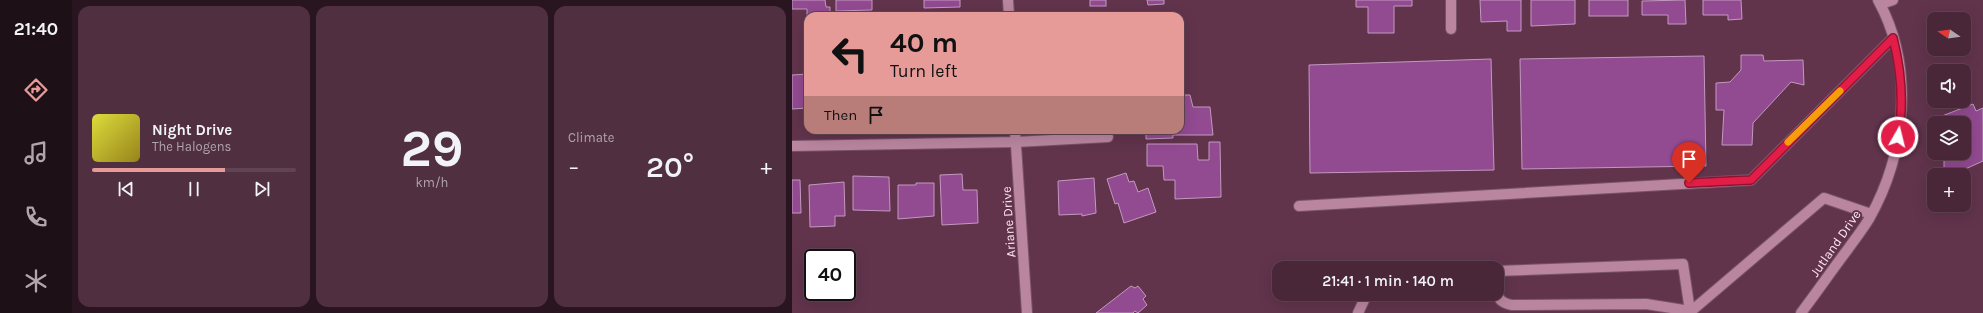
<!DOCTYPE html>
<html lang="en">
<head>
<meta charset="utf-8">
<style>
	:root { --surface:#492739; --page:#502f41; --text:#f1f3f6; --muted:#b1a5ae; --line:#614453; --accent:#e69b98 }
	body { margin:0; font-family:Karla,sans-serif; background:var(--page); color:var(--text); height:100vh; display:flex; flex-direction:column; font-size:15px; white-space:nowrap }
	* { box-sizing:border-box; margin:0 }
	p { font-size:13px; color:var(--muted) }
	.icon { flex:none; width:22px; height:22px; fill:none; stroke:currentColor; stroke-width:2; stroke-linecap:round; stroke-linejoin:round }
	.map { position:relative; flex:1; overflow:hidden }
	.panel { display:flex; flex-direction:column; gap:6px; padding:6px; background:#28151f; width:720px }
	.panel>* { flex:none }
	.hud { position:absolute; left:12px; top:12px; width:380px; height:122px; border-radius:12px; box-shadow:0 4px 16px #0002,0 0 0 1px var(--line); background:#e69b98; color:#111; overflow:hidden }
	.needle { width:26px; rotate:283deg }
	.fabs { position:absolute; left:1135px; top:12px; display:grid; gap:8px }
	.fabs a { display:grid; place-items:center; width:44px; height:44px; border-radius:8px; background:var(--surface); box-shadow:0 4px 16px #0002,0 0 0 1px var(--line); font-size:20px }
	.speed { position:absolute; left:12px; top:249px; display:flex; gap:8px; font-size:20px; font-weight:700; text-align:center }
	.speed>* { display:grid; place-content:center; width:52px; height:52px; border-radius:50%; background:var(--surface); box-shadow:0 4px 16px #0002,0 0 0 1px var(--line); line-height:1 }
	.speed .limit { border:2px solid #111; border-radius:6px; background:#fff; color:#111 }
	.pin { position:absolute; display:grid; place-items:center; width:34px; height:34px; color:#fff; margin:-41px -17px; border-radius:50% 50% 50% 0; rotate:-45deg; box-shadow:0 0 4px #0007 }
	.pin .icon { rotate:45deg }
	.me { position:absolute; width:44px; margin:-22px; rotate:8deg; stroke-linejoin:round; filter:drop-shadow(0 0 3px #0008) }
	.turn { display:flex; align-items:center; gap:14px; height:84px; padding:0 20px; font-size:18px }
	.turn .icon { width:52px; height:52px; stroke-width:2.5 }
	.turn b { display:block; font-size:28px; line-height:34px }
	.then { display:flex; align-items:center; height:38px; padding:0 20px; background:#0003; gap:8px; font-size:15px }
	.big { font-size:30px; font-weight:600; line-height:1.1 }
	.panel .card { flex:1; display:flex; flex-direction:column; justify-content:center; gap:6px; min-width:0; padding:0 14px; border-radius:12px; background:var(--page) }
	.panel .dial { align-items:center; gap:0 }
	.dial b { font-size:52px; line-height:1 }
	.song { display:flex; align-items:center; gap:12px }
	.cover { width:48px; height:48px; border-radius:6px; background:linear-gradient(135deg,hsl(60 70% 55%),hsl(50 70% 35%)) }
	.played { height:4px; border-radius:2px; background:linear-gradient(90deg,var(--accent) 65%,var(--line) 65%) }
	.keys { display:flex; justify-content:space-around; direction:ltr }
	.heat { display:flex; justify-content:space-between; align-items:center; font-size:22px; direction:ltr }
	.panel .tiles { flex:1; display:grid; gap:6px; grid-template-columns:repeat(3,1fr) }
	.trip { position:absolute; left:480px; top:261px; width:232px; height:40px; border-radius:12px; background:var(--surface); box-shadow:0 4px 16px #0002,0 0 0 1px var(--line); font-weight:600; line-height:40px; text-align:center }
	main { display:flex; flex:1; min-height:0 }
	.tab-bar { display:flex; flex-direction:column; width:72px; justify-content:space-around; align-items:center; background:#1d1017; color:var(--muted) }
	.tab-bar .icon { width:28px; height:28px }
	.tab-bar .selected { color:var(--accent) }
	.tab-bar b { font-size:18px; color:var(--text) }
	.map>svg:first-child { display:block }
	.building { fill:#924a91; stroke:#c399c1 }
	.lines { fill:none; stroke-linecap:round; stroke-linejoin:round }
	.minor-casing { stroke:#785368; stroke-width:12 }
	.minor { stroke:#b9859f; stroke-width:10 }
	.route-casing { stroke:#92132f; stroke-width:10 }
	.route { stroke:#e11d48; stroke-width:7 }
	.slow { stroke:#f59e0b; stroke-width:7 }
	.labels { text-anchor:middle; stroke-width:4; stroke-linejoin:round; paint-order:stroke }
	.street-label { font-size:13px; fill:#ffe7f2; stroke:#61344c }
</style>
</head>
<body>
<main>
<nav class="tab-bar">
<b>21:40</b>
<svg class="icon selected" aria-label="directions" viewBox="0 0 24 24"><path d="M12 3l9 9-9 9-9-9zM9 14v-3h6M13 9l2 2-2 2"/></svg>
<svg class="icon" aria-label="music" viewBox="0 0 24 24"><path d="M9 18V5l10-2v13"/><circle cx="6" cy="18" r="3"/><circle cx="16" cy="16" r="3"/></svg>
<svg class="icon" aria-label="phone" viewBox="0 0 24 24"><path d="M5 4h4l2 5-3 2q2 4 5 5l2-3 5 2v4C11 20 4 13 5 4z"/></svg>
<svg class="icon" aria-label="climate" viewBox="0 0 24 24"><path d="M12 3v18M4 7l16 10M4 17L20 7"/></svg>
</nav>
<section class="panel">
<div class="tiles">
<div class="card">
<div class="song"><i class="cover"></i><div><b>Night Drive</b><p>The Halogens</p></div></div>
<div class="played"></div>
<div class="keys"><svg class="icon" aria-label="previous" viewBox="0 0 24 24"><path d="M18 5L8 12l10 7zM5 5v14"/></svg><svg class="icon" aria-label="pause" viewBox="0 0 24 24"><path d="M8 5v14M16 5v14"/></svg><svg class="icon" aria-label="next" viewBox="0 0 24 24"><path d="M6 5l10 7-10 7zM19 5v14"/></svg></div>
</div>
<div class="card dial"><b>29</b><p>km/h</p></div>
<div class="card"><p>Climate</p>
<div class="heat"><a>−</a><b class="big">20°</b><a>+</a></div>
</div>
</div>
</section>
<div class="map">
<svg width="1191" height="313" viewBox="0 0 1191 313">
	<rect width="100%" height="100%" fill="#61344c"/>
	<!-- building -->
	<g class="building">
		<polygon points="0,0 33,0 34,7 38,7 38,16 16,16 15,19 15,9 0,9"/>
		<polygon points="44,0 80,0 80,10 44,11"/>
		<polygon points="132,0 168,0 168,7 132,8"/>
		<rect x="298" y="0" width="16" height="6"/>
		<polygon points="355,0 372,0 372,4 356,5"/>
		<polygon points="564,0 620,0 620,6 602,6 602,33 576,33 576,7 564,7"/>
		<polygon points="688,0 729,0 729,31 715,31 715,21 689,22"/>
		<polygon points="739,0 783,0 783,24 739,26"/>
		<rect x="797" y="0" width="39" height="16"/>
		<polygon points="893,0 894,24 876,24 876,15 850,15 850,1"/>
		<polygon points="911,0 949,0 950,19 936,20 936,15 911,15"/>
		<polygon points="949,55 971,55 972,61 1011,60 1012,85 999,82 961,123 960,145 930,145 932,110 924,110 924,83 938,82 949,70"/>
		<polygon points="912,56 914,166 730,169 728,59"/>
		<polygon points="699,59 702,170 518,173 517,65"/>
		<polygon points="16,74 16,108 0,109 0,75"/>
		<polygon points="388,95 398,95 401,107 418,107 421,135 381,135 381,138 354,139 354,130 388,130"/>
		<polygon points="1181,104 1184,111 1191,108 1191,161 1160,175 1152,175 1152,153 1172,153 1172,123 1150,123 1150,116"/>
		<polygon points="417,142 428,142 429,197 383,199 383,180 372,180 371,166 355,166 355,144 405,144 406,160 417,160"/>
		<polygon points="334,173 337,182 342,181 346,192 356,188 364,212 332,223 326,203 323,204 315,179"/>
		<polygon points="170,174 171,190 185,190 186,223 150,225 148,175"/>
		<polygon points="61,176 97,177 98,211 61,210"/>
		<polygon points="302,178 304,213 290,216 290,214 267,215 266,181"/>
		<polygon points="0,180 8,180 9,213 0,213"/>
		<polygon points="52,182 53,216 43,216 43,226 18,227 17,185"/>
		<polygon points="124,183 142,183 142,216 106,219 106,185 124,185"/>
		<polygon points="339,286 343,288 346,286 354,296 351,299 355,305 346,313 343,311 341,313 304,313"/>
	</g>
	<g class="lines">
		<!-- minor casing -->
		<g class="minor-casing">
			<g id="minor">
				<polyline points="216,0 217,16"/>
				<polyline points="659,0 659,29"/>
				<polyline points="1089,4 1101,0"/>
				<polyline points="223,130 235,313"/>
				<polyline points="0,146 224,142 316,137"/>
				<polyline points="507,206 959,180 1101,38"/>
				<path d="M 705,271 L 891,264 L 898,311 L 854,304 L 720,305 C 709,303 705,299 705,287"/>
				<polyline points="566,313 575,294"/>
				<polyline points="897,313 1032,198 1079,214"/>
				<path d="M 1009,313 C 1025,292 1040,270 1056,249 C 1063,239 1071,229 1077,219 C 1114,154 1123,67 1086,0"/>
			</g>
		</g>
		<!-- minor -->
		<use href="#minor" class="minor"/>
	</g>
	<g class="lines">
		<!-- route casing -->
		<g class="route-casing">
			<path id="route" d="M 897,183 L 959,180 L 1101,38 C 1109,70 1112,105 1106,137"/>
		</g>
		<!-- route -->
		<use href="#route" class="route"/>
		<!-- slow -->
		<polyline class="slow" points="996,142 1048,91"/>
	</g>
	<g class="labels">
		<!-- street labels -->
		<g class="street-label">
			<text transform="translate(216 222) rotate(-94)" y="5">Ariane Drive</text>
			<text transform="translate(1043 243) rotate(-55)" y="5">Jutland Drive</text>
		</g>
	</g>
</svg>
<div class="fabs">
<a><svg class="needle" viewBox="-14 -14 28 28"><path d="M0-13l5 13h-10z" fill="#e53935"/><path d="M0 13l5-13h-10z" fill="#b1a5ae"/></svg></a>
<a><svg class="icon" aria-label="sound" viewBox="0 0 24 24"><path d="M4 9h4l5-4v14l-5-4H4zM17 9q2 3 0 6"/></svg></a>
<a><svg class="icon" aria-label="layers" viewBox="0 0 24 24"><path d="M12 4l9 5-9 5-9-5zM3 14l9 5 9-5"/></svg></a>
<a>+</a>
</div>
<div class="speed"><div class="limit">40</div></div>
<div class="pin" style="left:897px;top:183px;background:#d93025"><svg class="icon" aria-label="arrive" viewBox="0 0 24 24"><path d="M6 21V4h12l-3 4 3 4H6"/></svg></div>
<svg class="me" style="left:1106px;top:137px" viewBox="-20 -20 40 40"><circle r="17" fill="#e11d48" stroke="#fff" stroke-width="3"/><path d="M0-11L8 9 0 5-8 9z" fill="#fff"/></svg>
<div class="trip">21:41 · 1 min · 140 m</div>
<div class="hud">
<div class="turn"><svg class="icon" aria-label="left" viewBox="0 0 24 24"><path d="M17 20v-9H6M10 6l-5 5 5 5"/></svg><div><b>40 m</b>Turn left</div></div>
<div class="then">Then<svg class="icon" aria-label="arrive" viewBox="0 0 24 24"><path d="M6 21V4h12l-3 4 3 4H6"/></svg></div>
</div>
</div>
</main>
</body>
</html>
